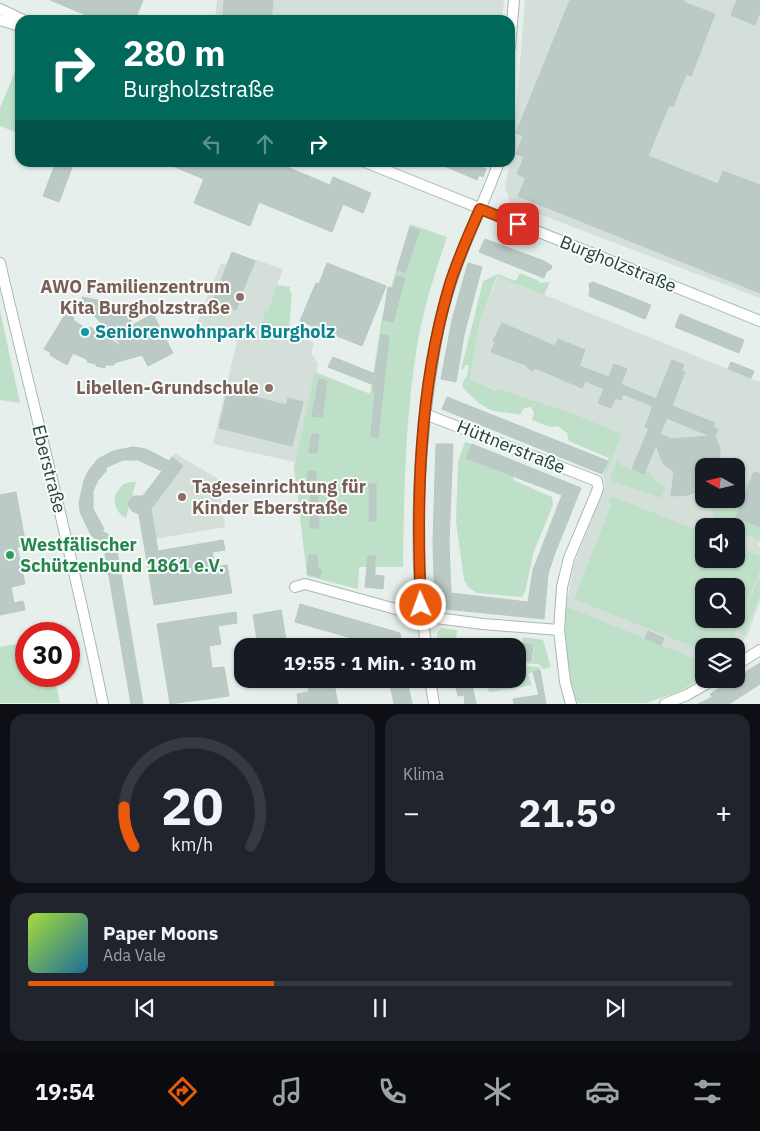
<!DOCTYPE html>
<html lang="de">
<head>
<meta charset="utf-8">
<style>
	:root { --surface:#171b24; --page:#20242c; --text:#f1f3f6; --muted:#9ea1a6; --line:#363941; --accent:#ea580c }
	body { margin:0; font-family:"IBM Plex Sans",sans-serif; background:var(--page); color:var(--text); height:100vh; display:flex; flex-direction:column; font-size:19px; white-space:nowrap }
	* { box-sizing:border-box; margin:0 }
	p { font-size:16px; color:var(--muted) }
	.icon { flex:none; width:28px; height:28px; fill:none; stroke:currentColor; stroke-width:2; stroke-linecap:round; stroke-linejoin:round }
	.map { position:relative; height:704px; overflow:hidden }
	.sheet { display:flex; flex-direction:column; gap:10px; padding:10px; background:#0d0f14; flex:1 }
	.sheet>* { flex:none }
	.guide { position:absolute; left:15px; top:15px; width:500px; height:152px; border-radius:15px; box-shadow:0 1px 4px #0004; background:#00695c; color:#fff; overflow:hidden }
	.needle { width:32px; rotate:278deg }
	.fabs { position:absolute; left:695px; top:458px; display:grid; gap:10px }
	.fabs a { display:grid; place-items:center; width:50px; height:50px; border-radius:10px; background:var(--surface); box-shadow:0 1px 4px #0004; font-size:25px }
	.speed { position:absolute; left:15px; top:622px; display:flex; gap:10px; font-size:25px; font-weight:700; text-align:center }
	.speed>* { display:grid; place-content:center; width:65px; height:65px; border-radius:50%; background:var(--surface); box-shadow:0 1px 4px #0004; line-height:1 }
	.speed .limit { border:8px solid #d22; background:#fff; color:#111 }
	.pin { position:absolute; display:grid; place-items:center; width:42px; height:42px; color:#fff; margin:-21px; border-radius:10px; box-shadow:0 2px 8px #0006 }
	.me { position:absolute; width:55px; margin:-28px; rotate:358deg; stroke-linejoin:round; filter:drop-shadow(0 0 4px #0008) }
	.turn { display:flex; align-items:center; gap:18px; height:105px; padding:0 25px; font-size:22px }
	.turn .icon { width:65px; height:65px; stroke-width:2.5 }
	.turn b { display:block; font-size:35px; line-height:42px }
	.lanes { display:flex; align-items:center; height:48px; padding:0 25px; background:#0003; justify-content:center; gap:25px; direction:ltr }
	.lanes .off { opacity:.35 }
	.big { font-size:38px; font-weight:700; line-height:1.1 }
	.sheet .tile { flex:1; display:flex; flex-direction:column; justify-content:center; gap:8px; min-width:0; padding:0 18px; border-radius:15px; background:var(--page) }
	.sheet .dial { align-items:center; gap:0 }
	.dial svg { height:130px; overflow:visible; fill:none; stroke:var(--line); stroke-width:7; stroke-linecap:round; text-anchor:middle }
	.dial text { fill:var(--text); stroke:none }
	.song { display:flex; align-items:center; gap:15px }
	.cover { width:60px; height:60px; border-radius:8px; background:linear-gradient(135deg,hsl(80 70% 55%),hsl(200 70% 35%)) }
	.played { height:5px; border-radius:2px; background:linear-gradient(90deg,var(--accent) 35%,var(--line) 35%) }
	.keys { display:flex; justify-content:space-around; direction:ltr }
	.heat { display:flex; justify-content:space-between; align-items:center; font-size:28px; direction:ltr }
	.sheet .tiles { flex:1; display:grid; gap:10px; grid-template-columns:1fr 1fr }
	.tile:last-child { grid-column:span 2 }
	.trip { position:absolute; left:234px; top:638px; width:292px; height:50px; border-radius:15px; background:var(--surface); box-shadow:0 1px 4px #0004; font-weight:700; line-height:50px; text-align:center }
	.menu { display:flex; height:80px; justify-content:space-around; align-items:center; background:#090b0e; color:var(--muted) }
	.menu .icon { width:35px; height:35px }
	.menu .active { color:var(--accent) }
	.menu b { font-size:22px; color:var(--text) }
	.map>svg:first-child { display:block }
	.built { fill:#d4dfda; fill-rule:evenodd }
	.green { fill:#bfe0c8; fill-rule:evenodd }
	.building { fill:#bbcac4; stroke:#b8c9c2; fill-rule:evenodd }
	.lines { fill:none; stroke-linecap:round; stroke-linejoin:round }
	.minor-casing { stroke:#a8b8b2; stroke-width:12 }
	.minor { stroke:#fff; stroke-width:10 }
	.route-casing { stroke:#983908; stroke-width:12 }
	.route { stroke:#ea580c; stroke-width:9 }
	.education-dot { fill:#8d6e63; stroke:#f7fbf9; stroke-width:2 }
	.culture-dot { fill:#0f9aa8; stroke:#f7fbf9; stroke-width:2 }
	.leisure-dot { fill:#2e9e5b; stroke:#f7fbf9; stroke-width:2 }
	.labels { text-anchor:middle; stroke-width:4; stroke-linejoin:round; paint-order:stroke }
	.street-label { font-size:18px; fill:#24423a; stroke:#f7fbf9 }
	.education-label { font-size:18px; font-weight:bold; fill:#785e54; stroke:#f7fbf9; text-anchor:end }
	.culture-label { font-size:18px; font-weight:bold; fill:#0d838f; stroke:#f7fbf9; text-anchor:start }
	.leisure-label { font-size:18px; font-weight:bold; fill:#27864d; stroke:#f7fbf9; text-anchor:start }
</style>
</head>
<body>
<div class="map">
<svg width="760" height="704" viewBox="0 0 760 704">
	<rect width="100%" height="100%" fill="#e6efeb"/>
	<!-- built -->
	<g class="built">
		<polygon points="217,0 504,0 502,20 215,20"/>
		<polygon points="525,0 760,0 760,298 510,203 505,187 513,149"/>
		<polygon points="232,252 283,269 268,310 265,309 262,315 265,316 262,324 298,333 298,336 314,343 311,352 318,364 295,462 213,444 237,341 196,325 221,263 227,265"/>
		<path d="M 498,276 L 760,382 L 760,541 L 758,545 L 760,546 L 760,601 L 747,636 L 736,648 L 736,646 L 704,646 L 704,662 L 566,606 L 574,564 L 605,487 L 603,475 L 616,439 L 470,379 L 480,322 ZM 704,466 L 736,466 L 736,499 L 704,499 ZM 704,526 L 736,526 L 736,559 L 704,559 ZM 704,586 L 736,586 L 736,619 L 704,619 Z"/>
		<polygon points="175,453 218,479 225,527 143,541 138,513 130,509 129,502 133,496 143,497"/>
	</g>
	<!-- green -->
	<g class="green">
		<polygon points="20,59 20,134 0,126 0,108"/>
		<path d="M 410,224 L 447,237 C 435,273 423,309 417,347 C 405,420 404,493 403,567 L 359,567 L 358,589 L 307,576 L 294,467 L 315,372 L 370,394 L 382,317 Z"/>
		<path d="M 520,273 L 539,281 L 541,283 L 550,282 L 544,295 L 497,276 L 480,322 L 470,379 L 495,390 L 498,389 L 566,411 L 622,434 L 605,475 L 603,475 L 609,458 L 569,441 L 567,433 L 558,426 L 550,427 L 532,420 L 534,413 L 531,407 L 524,408 L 520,415 C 513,413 507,413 500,412 C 485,411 473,398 463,388 L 462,384 L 467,376 L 469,365 L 465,365 L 463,370 L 461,370 L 483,281 L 498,274 L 516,281 Z"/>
		<polygon points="277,285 290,287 290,292 292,293 289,331 262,324 265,317 262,315 265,309 268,310"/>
		<polygon points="0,309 1,315 20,403 0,400"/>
		<polygon points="465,442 472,444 467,458 514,476 513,480 552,497 553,505 534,551 525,592 522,597 477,593 468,587 464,580 456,522 458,462"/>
		<path d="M 619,460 L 621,465 L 642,474 L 648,471 L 652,478 L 665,487 L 661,498 L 612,481 L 610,478 C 613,472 614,467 616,462 Z"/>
		<path d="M 736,478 L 738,484 L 742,486 L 751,480 L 736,517 L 760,527 L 760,540 L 736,530 L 736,526 C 731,526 723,527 719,523 C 713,518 709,506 711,499 L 715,500 L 716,499 L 736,499 Z"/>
		<path d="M 130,482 L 136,482 L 126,518 C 116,513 114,505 115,495 L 122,485 Z"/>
		<path d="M 611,496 L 704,533 L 704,559 L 736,559 L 736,546 L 760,556 L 760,570 L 730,646 L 704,646 L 704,651 L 574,599 L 612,503 L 608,502 ZM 704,586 L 736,586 L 736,619 L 704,619 Z"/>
		<polygon points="759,577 760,595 744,635 737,632"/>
		<path d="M 566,606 L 704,662 L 704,676 L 681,691 L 646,703 L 578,703 C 563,678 565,635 566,606 Z"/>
		<polygon points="442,628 457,630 456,641 448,640 448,646 438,646 437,632"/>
		<polygon points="523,637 543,640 551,667 543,669 539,664 525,664 532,663 534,645 522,644"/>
		<polygon points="26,642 26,676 54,676 60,703 0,703 0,647"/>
		<polygon points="518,666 525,666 527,670 526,666 539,667 541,669 528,674 532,685 492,692 488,691 487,679 518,679"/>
	</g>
	<!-- building -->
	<g class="building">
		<polygon points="50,0 143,0 135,20 98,20"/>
		<polygon points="224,0 273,0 271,20 223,20"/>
		<polygon points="570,0 684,0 683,2 715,14 691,76 686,74 673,107 669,105 648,156 718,184 723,171 760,185 760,293 518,196 526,178 517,174 524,157 516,154 523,136 516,133"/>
		<polygon points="737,0 760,0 760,12 755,25 731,15"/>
		<polygon points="56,162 74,162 59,202 43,196"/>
		<polygon points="163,162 275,162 330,185 333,177 371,193 363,213 343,204 332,232 259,202 250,226 194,203 204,179"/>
		<polygon points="435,162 469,162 486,169 483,177 479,175 477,180"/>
		<polygon points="410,227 420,230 405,272 397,270"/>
		<polygon points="485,239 544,261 552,266 551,269 546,272 544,278 479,252"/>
		<polygon points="232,252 255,261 242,293 245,294 242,303 239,302 236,310 213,301"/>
		<polygon points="327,263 386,286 362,346 300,321 316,283 319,284"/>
		<polygon points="468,263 482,267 464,335 456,382 441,379 452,320"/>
		<polygon points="397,276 405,278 393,322 383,320 388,287 393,289"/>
		<polygon points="593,282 651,305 645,319 589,296 590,291 589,284"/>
		<polygon points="82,297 138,308 127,328 153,314 173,353 148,366 142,355 114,363 114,365 105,365 105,368 96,366 96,364 87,362 88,360 73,353 67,365 50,355 51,353 44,349 66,313 74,318 73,320 88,330 90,327 123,347 89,310"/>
		<polygon points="680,314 744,340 739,353 675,327"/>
		<path d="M 502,323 L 555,346 L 558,339 L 585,350 L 579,366 L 609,377 L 614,364 L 627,369 L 621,384 L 656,399 L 672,360 L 684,365 L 681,371 L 685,372 L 672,406 L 715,423 L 713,427 L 718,429 L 715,436 L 720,449 L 720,461 L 718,466 L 704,466 L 704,488 L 688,495 L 671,496 L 674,472 L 663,463 L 656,445 L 644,474 L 632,469 L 649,428 L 645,427 L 653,406 L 623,394 L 621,400 L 615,398 L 611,408 L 598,403 L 604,389 L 585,381 L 582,388 L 535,368 L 533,371 L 527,368 L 528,366 L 491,352 L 495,342 L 493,341 ZM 667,418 L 710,436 L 672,439 L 660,434 Z"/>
		<polygon points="381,335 389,336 378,437 371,436 375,392 373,391 374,385 328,367 333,357 375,374"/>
		<polygon points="731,362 754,371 751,378 728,369"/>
		<polygon points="319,379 327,381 322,417 312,416"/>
		<polygon points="229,384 244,388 243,394 286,405 288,398 303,402 292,446 219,428"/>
		<polygon points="447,397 608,461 602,474 442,409"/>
		<polygon points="312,434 319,435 317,453 309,452"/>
		<polygon points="436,444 453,444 449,543 451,593 528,602 533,570 562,495 466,458 472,444 581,488 555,553 548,574 544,619 435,608 433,542"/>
		<polygon points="133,447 146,449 169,461 172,457 183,466 151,509 158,551 223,540 225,550 212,552 215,567 227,565 232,593 154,605 139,514 132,511 128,504 133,496 143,496 162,471 138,460 123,460 105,468 107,470 98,480 93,491 93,509 104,529 102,531 114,538 114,545 116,545 143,704 131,704 104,547 91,535 80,512 79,503 84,480 89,470 98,459 113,451"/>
		<polygon points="308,471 316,472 315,487 317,487 319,528 310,528 311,490 307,491"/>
		<polygon points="754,472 760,474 760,527 736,517"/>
		<rect x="369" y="484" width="7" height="37"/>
		<polygon points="16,492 26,546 17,547 25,584 11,587 14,603 23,601 25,610 0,615 0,495"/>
		<polygon points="309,555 317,555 318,569 322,570 320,577 307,574"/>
		<polygon points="368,556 375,556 375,575 384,576 383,589 365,587"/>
		<polygon points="300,604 400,633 402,646 362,646 362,641 295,622"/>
		<polygon points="281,610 287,646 258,646 253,615"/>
		<polygon points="236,612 237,623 218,626 221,644 209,646 212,668 224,667 229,696 170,704 157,624"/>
		<polygon points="648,631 664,638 661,645 645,638"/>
		<polygon points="518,643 533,645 531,662 518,661"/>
		<polygon points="760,663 760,684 729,704 698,704 712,697 710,694"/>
		<polygon points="540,670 546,704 514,704 513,699 539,695 533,672"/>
		<polygon points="306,679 333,679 338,704 298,704 297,694 309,692"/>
		<polygon points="389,679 407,679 412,704 394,704"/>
		<polygon points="454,679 471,679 476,704 465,704 464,695 458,696"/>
	</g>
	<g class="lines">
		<!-- minor casing -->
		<g class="minor-casing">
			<g id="minor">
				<polyline points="0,9 23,20"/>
				<polyline points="0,20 20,26"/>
				<polyline points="510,47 514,0"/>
				<polyline points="365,162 760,321"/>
				<path d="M 0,263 C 34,410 73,556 103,704"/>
				<polyline points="425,414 597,481 598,488 596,494 569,558 562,587 559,630 565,682 571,704"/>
				<polyline points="295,587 305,584 421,616 483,624 559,630"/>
				<path d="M 426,646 C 414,560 417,471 429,386 C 434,352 439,318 450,286 C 463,243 484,204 499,162"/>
				<polyline points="736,665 760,650"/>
				<polyline points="430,679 434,704"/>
				<polyline points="665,704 687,695 715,679"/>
			</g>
		</g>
		<!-- minor -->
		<use href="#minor" class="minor"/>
	</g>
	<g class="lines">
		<!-- route casing -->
		<g class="route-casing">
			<path id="route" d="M 421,605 C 416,500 419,389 449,287 C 457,260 469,234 480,209 L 518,224"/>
		</g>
		<!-- route -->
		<use href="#route" class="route"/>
	</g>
	<!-- markers -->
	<g class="education-dot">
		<circle cx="240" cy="297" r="5"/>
		<circle cx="269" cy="388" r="5"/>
		<circle cx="182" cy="497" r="5"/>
	</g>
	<circle class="culture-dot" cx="85" cy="332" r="5"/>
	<circle class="leisure-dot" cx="10" cy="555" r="5"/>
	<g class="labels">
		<!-- street labels -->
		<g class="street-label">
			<text transform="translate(618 264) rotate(22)" y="6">Burgholzstraße</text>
			<text transform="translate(511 447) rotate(22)" y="6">Hüttnerstraße</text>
			<text transform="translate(49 469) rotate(76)" y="6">Eberstraße</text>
		</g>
		<!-- education labels -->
		<g class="education-label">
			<text x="230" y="293">AWO Familienzentrum<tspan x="230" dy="21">Kita Burgholzstraße</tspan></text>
			<text x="259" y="394">Libellen-Grundschule</text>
			<text x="192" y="493" text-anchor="start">Tageseinrichtung für<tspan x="192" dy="21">Kinder Eberstraße</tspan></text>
		</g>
		<!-- culture labels -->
		<g class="culture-label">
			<text x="95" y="338">Seniorenwohnpark Burgholz</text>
		</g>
		<!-- leisure labels -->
		<g class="leisure-label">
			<text x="20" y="551">Westfälischer<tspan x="20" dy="21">Schützenbund 1861 e.V.</tspan></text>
		</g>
	</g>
</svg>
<div class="fabs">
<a><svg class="needle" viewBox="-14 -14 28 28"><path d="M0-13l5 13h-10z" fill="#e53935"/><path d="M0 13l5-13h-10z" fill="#9ea1a6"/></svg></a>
<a><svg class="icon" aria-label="sound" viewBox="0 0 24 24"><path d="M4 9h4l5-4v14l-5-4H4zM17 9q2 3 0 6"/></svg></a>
<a><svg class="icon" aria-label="search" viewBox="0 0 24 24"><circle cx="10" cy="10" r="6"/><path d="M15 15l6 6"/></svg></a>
<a><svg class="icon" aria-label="layers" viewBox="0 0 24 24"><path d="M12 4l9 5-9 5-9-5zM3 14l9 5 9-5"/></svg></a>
</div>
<div class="speed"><div class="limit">30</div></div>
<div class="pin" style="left:518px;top:224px;background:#d93025"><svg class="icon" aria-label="arrive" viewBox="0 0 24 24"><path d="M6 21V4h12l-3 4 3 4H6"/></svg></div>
<svg class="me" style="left:421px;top:605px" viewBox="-20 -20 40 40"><circle r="17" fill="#ea580c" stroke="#fff" stroke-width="3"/><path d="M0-11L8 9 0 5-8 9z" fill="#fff"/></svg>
<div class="trip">19:55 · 1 Min. · 310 m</div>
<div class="guide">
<div class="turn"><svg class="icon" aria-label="right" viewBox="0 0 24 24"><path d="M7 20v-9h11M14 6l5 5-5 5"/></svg><div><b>280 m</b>Burgholzstraße</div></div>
<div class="lanes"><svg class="icon off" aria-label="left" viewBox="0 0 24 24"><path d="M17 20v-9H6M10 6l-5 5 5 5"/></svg><svg class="icon off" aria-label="ahead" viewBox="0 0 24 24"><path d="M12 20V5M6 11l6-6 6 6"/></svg><svg class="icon" aria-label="right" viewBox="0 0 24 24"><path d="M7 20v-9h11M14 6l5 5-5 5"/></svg></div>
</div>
</div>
<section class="sheet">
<div class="tiles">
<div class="tile dial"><svg viewBox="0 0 100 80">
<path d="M14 69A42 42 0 1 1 86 69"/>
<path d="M14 69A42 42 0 0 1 8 45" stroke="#ea580c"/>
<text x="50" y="56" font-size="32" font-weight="700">20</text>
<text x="50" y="72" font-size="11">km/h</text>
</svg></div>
<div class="tile"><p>Klima</p>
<div class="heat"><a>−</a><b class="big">21.5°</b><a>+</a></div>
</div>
<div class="tile">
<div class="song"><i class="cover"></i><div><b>Paper Moons</b><p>Ada Vale</p></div></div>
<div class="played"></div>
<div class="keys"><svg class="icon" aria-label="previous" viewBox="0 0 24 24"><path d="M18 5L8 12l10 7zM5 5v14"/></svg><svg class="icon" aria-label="pause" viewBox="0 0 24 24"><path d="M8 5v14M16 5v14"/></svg><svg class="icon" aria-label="next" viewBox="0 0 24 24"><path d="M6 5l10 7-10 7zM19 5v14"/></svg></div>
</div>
</div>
</section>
<nav class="menu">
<b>19:54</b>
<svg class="icon active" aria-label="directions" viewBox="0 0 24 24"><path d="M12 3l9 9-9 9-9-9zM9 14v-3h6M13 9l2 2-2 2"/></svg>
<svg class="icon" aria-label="music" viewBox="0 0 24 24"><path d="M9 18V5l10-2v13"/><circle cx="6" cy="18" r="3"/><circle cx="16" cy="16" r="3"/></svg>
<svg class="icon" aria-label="phone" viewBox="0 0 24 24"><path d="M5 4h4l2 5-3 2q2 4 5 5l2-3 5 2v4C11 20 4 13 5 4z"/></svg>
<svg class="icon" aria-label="climate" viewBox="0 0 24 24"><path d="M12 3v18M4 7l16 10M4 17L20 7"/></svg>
<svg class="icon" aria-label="car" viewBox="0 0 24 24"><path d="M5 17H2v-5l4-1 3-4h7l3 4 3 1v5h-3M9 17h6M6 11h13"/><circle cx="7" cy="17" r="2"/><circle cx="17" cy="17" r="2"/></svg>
<svg class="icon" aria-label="filters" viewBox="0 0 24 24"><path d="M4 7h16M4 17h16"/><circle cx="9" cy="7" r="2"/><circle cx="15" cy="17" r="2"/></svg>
</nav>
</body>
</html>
